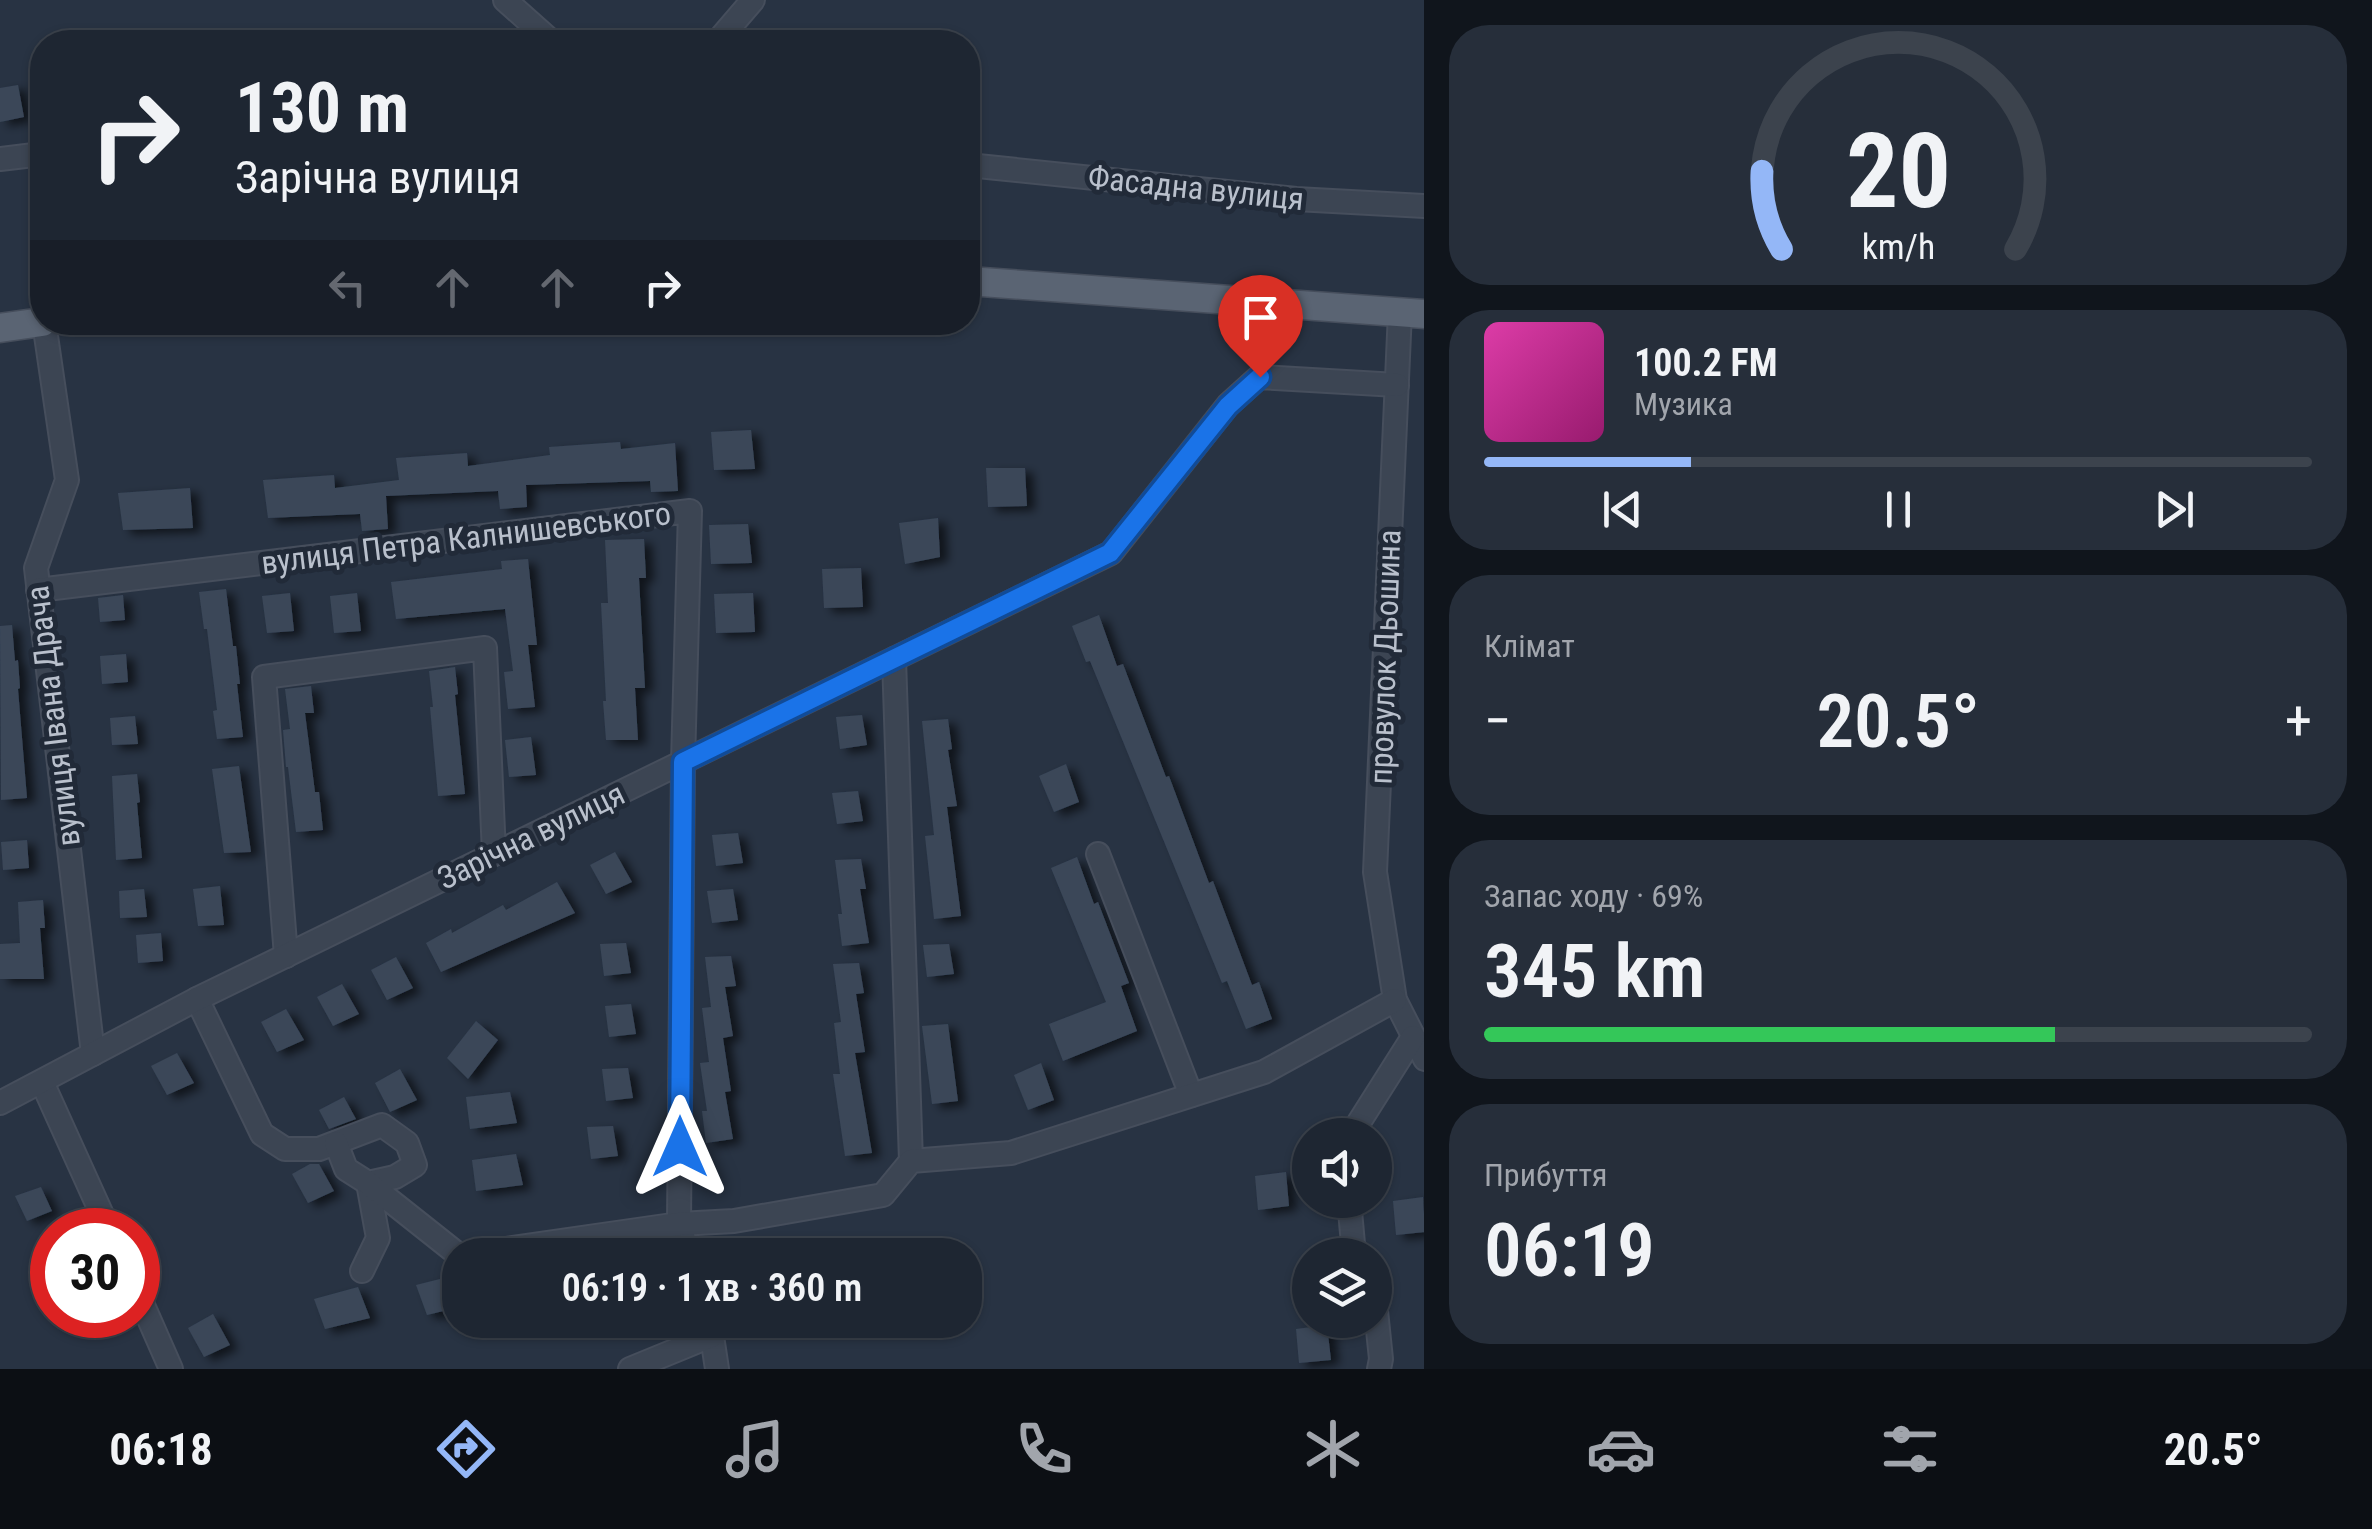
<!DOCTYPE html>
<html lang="uk">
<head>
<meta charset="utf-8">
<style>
	:root { --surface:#1e2632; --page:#262e3a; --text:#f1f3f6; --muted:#a1a5ac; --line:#3c434d; --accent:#94b7f7 }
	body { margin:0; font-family:"Roboto Condensed",sans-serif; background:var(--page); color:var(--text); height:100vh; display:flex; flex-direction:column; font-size:38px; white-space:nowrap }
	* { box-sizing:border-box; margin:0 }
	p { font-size:32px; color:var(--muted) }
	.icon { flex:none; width:55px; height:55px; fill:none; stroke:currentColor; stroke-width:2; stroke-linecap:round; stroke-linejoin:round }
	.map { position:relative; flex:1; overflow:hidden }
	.side { display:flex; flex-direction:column; gap:25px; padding:25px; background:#10151c; width:948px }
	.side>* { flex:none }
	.top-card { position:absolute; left:30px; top:30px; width:950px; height:305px; border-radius:40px; box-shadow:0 2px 8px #0004,0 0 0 2px var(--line); background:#1e2632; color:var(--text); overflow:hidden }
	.tools { position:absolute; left:1292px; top:1118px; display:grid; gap:20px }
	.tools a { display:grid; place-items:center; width:100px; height:100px; border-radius:50%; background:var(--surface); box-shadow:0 2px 8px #0004,0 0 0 2px var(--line); font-size:50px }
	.speed { position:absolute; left:30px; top:1208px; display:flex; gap:20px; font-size:50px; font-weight:700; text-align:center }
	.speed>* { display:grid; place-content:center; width:130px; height:130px; border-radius:50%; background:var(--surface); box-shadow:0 2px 8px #0004,0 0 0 2px var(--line); line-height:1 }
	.speed .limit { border:15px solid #d22; background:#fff; color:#111 }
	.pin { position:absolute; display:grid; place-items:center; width:85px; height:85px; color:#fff; margin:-102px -42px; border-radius:50% 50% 50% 0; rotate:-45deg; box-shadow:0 0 10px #0007 }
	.pin .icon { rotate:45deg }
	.me { position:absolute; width:110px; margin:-55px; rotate:0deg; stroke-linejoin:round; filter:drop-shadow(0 0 8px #0008) }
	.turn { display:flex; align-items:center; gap:35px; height:210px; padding:0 40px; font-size:45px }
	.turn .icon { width:130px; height:130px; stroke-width:2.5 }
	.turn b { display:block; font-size:70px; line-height:85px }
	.lanes { display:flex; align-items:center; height:95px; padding:0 40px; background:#0003; justify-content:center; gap:50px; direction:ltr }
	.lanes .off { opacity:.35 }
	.big { font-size:75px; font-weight:600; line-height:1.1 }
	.side .tile { flex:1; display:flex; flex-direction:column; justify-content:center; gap:15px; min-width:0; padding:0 35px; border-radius:40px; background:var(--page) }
	.side .dial { align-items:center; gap:0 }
	.dial svg { height:260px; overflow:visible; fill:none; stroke:var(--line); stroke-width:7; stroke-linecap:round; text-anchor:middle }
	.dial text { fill:var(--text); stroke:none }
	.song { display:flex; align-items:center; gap:30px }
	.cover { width:120px; height:120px; border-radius:15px; background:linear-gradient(135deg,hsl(320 70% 55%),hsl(320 70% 35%)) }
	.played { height:10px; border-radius:5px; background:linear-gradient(90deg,var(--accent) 25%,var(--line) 25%) }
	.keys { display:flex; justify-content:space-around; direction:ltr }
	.heat { display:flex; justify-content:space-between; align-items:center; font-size:55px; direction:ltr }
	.charge { height:15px; border-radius:8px; background:linear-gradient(90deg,#34c759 69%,var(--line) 0) }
	.trip { position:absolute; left:442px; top:1238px; width:540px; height:100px; border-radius:40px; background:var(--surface); box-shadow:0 2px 8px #0004,0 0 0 2px var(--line); font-weight:600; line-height:100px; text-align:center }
	.tabs { display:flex; height:160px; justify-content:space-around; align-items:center; background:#0c0f14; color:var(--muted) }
	.tabs .icon { width:70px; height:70px }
	.tabs .on { color:var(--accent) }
	.tabs b { font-size:45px; color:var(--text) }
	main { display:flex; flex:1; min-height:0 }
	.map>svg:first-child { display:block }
	.building { fill:#3a4759; filter:url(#shadow) }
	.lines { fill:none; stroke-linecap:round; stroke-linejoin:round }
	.minor-casing { stroke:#464e5c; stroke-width:26 }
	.major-casing { stroke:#464e5c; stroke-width:31 }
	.minor { stroke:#3c4553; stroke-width:22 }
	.major { stroke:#5a6473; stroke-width:28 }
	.route-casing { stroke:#114b97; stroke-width:25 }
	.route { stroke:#1a73e8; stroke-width:18 }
	.labels { text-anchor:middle; stroke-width:10; stroke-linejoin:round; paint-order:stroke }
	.street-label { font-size:32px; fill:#b9c0cc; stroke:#212a38 }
</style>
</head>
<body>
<main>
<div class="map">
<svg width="1425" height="1369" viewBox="0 0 1425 1369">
	<defs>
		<filter id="shadow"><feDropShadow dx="8" dy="4.5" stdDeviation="5" flood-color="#0009"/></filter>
	</defs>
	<rect width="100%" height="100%" fill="#283343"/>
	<!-- building -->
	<g class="building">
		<polygon points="18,85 24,117 0,122 0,88"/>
		<polygon points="751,430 755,469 714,470 711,432"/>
		<polygon points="620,442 621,449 675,443 678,491 651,492 650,481 526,485 527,507 500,509 498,491 386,496 388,529 362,531 360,514 268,518 263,480 334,475 335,488 399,480 396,458 467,453 468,466 550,455 549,447"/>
		<polygon points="986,468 1025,468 1027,506 988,507"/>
		<polygon points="190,488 193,528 123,530 118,493"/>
		<polygon points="938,518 940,557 905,564 899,523"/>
		<polygon points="748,524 752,563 711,564 709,525"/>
		<polygon points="644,539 646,578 639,578 645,688 635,688 638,740 606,740 603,701 606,701 601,603 608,603 605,540"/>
		<polygon points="528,559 537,645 528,645 535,707 508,709 504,672 513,671 505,609 396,619 391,582 502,569 501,561"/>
		<polygon points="861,568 863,607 824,608 822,569"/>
		<polygon points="226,589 233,646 236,646 240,684 237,684 243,737 217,739 213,711 217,710 207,629 204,629 199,592"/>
		<polygon points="290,593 294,631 267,633 262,596"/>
		<polygon points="357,593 361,631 334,633 330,596"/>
		<polygon points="753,593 755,632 716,633 714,594"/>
		<polygon points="123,595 125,620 100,622 98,598"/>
		<polygon points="1099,615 1117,666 1123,664 1166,777 1169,776 1209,883 1213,881 1252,985 1259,982 1272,1019 1246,1029 1227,981 1222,983 1090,661 1086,662 1072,626"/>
		<polygon points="12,625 15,661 18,660 20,688 18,689 27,798 1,800 0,626"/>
		<polygon points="126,654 128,682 102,684 100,656"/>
		<polygon points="455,667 458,694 455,695 465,794 438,796 430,707 433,707 429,671"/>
		<polygon points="311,686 314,713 305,713 315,792 319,792 323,830 296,832 288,767 286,767 283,730 290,729 285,689"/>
		<polygon points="862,715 867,745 840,749 836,717"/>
		<polygon points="135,716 138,744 112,745 110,718"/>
		<polygon points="948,719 952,749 948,750 957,806 947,807 961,916 934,919 925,836 934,835 922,721"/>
		<polygon points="531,737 536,775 509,777 505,740"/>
		<polygon points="1066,764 1079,802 1054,812 1039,776"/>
		<polygon points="239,766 251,852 224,853 212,769"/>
		<polygon points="137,774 140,802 137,803 142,858 116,860 112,776"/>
		<polygon points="858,791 863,821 837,824 832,793"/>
		<polygon points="738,833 743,863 716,866 712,835"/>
		<polygon points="27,840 29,868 3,870 1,842"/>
		<polygon points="615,852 632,882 606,894 590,865"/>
		<polygon points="1077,857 1094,904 1098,902 1129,983 1121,986 1137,1031 1063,1061 1049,1024 1106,1002 1051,868"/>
		<polygon points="861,859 866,889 860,889 869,943 842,946 838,914 842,914 835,860"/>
		<polygon points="557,882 575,913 441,972 426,943 451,929 452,933 503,905 506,910"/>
		<polygon points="220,886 224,925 198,926 193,889"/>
		<polygon points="144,889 147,917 120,918 119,891"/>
		<polygon points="733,889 738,920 712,923 707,891"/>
		<polygon points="43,900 45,928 40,928 44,979 0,979 0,944 20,943 18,902"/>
		<polygon points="161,933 163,961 138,963 136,935"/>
		<polygon points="626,943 631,973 604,976 600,944"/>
		<polygon points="949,944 954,974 927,977 923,945"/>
		<polygon points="731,956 736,986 725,987 733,1036 723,1038 731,1091 725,1092 733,1139 706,1143 702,1111 707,1111 700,1063 709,1062 702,1008 711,1007 705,957"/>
		<polygon points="396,957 413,988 387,1000 371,970"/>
		<polygon points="859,963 864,993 856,994 865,1052 855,1053 872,1153 845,1156 833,1074 840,1074 834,1023 841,1022 833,964"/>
		<polygon points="342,984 359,1014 333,1026 317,997"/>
		<polygon points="631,1004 636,1034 609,1037 605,1006"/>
		<polygon points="286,1009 304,1040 277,1052 261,1022"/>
		<polygon points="476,1021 498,1040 468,1079 447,1058"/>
		<polygon points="948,1024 958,1101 932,1104 922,1026"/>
		<polygon points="177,1053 194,1083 167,1095 151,1066"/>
		<polygon points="1041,1063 1054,1100 1028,1110 1014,1075"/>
		<polygon points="628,1068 633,1098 606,1101 602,1069"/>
		<polygon points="400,1069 417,1100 390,1112 375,1083"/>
		<polygon points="510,1092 517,1123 470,1129 466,1097"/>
		<polygon points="344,1097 356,1119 329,1129 319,1110"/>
		<polygon points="613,1126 618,1156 591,1159 587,1127"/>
		<polygon points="516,1154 523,1185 476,1191 472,1160"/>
		<polygon points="310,1164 319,1164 334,1191 308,1203 292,1174"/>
		<polygon points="1286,1172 1289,1206 1258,1210 1255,1176"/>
		<polygon points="41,1187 52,1211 27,1221 15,1196"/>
		<polygon points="1423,1197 1425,1232 1396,1235 1393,1201"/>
		<polygon points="460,1274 460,1307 427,1315 416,1285"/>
		<polygon points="358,1287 370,1318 325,1329 314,1299"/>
		<polygon points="213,1314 230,1345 204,1357 188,1328"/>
		<polygon points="1327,1325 1331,1360 1299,1363 1296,1329"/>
	</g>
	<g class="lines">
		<!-- minor casing -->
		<g class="minor-casing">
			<g id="minor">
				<polyline points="505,0 552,42"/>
				<polyline points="717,42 753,0"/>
				<polyline points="0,159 42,154"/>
				<polyline points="968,165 1296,199 1425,206"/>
				<polyline points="1400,312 1375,872 1395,1000 1425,1059"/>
				<polyline points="44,322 67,480 36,568 93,1054"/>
				<polyline points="38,590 690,511 683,762 679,1224 689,1255"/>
				<polyline points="894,659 911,1161"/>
				<polyline points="1098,854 1191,1095"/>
				<polyline points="286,956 264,677 485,648 494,854"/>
				<polyline points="197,999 262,1134 285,1149 319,1149 382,1125 407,1143 415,1165 395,1177 368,1183 378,1238 362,1271"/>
				<polyline points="42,1082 109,1230"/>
				<polyline points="0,1103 197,999 1111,553 1228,405 1259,377 1397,385"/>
				<polyline points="1351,1135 1413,1037"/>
				<polyline points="336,1143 346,1169 368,1183 460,1256"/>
				<polyline points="1349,1200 1353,1244 1357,1255"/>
				<polyline points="464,1255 679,1224 734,1221 883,1195 911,1161 1011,1153 1264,1072 1395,1000"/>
				<polyline points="138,1294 171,1369"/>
				<polyline points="1375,1301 1381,1359 1379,1369"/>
				<polyline points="710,1323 717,1369"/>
				<polyline points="630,1369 713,1335"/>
			</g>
		</g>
		<!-- major casing -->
		<g class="major-casing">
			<g id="major">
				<polyline points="968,281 1425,314"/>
				<polyline points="0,328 42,322"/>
			</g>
		</g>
		<!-- minor -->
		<use href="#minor" class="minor"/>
		<!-- major -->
		<use href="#major" class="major"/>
	</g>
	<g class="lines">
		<!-- route casing -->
		<g class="route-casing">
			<polyline id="route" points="680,1147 683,762 1110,553 1228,406 1260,377"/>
		</g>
		<!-- route -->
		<use href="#route" class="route"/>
	</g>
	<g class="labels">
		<!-- street labels -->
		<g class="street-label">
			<text transform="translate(1196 188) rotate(6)" y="11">Фасадна вулиця</text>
			<text transform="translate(466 538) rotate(-7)" y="11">вулиця Петра Калнишевського</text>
			<text transform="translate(1385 657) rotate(-88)" y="11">провулок Дьошина</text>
			<text transform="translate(53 716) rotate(-97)" y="11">вулиця Івана Драча</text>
			<text transform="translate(531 836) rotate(-26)" y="11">Зарічна вулиця</text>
		</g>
	</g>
</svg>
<div class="tools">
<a><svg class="icon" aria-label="sound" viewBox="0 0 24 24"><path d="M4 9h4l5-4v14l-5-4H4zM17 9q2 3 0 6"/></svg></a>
<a><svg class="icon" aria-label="layers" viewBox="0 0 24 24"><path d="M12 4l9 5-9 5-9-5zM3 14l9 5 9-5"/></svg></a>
</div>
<div class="speed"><div class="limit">30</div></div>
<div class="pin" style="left:1260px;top:377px;background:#d93025"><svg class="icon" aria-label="arrive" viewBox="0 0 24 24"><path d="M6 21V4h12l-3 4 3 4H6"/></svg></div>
<svg class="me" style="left:680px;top:1147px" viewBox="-20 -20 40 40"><path d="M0-17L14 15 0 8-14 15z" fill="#1a73e8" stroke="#fff" stroke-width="4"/></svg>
<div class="trip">06:19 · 1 хв · 360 m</div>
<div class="top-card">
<div class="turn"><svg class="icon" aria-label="right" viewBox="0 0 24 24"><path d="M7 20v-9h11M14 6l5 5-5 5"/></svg><div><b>130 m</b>Зарічна вулиця</div></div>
<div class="lanes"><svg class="icon off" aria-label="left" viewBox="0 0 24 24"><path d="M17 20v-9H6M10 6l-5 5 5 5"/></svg><svg class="icon off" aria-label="ahead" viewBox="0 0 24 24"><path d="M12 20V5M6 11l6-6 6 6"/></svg><svg class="icon off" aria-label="ahead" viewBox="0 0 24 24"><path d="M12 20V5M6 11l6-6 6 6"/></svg><svg class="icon" aria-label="right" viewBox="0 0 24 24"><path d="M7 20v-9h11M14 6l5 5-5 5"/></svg></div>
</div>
</div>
<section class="side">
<div class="tile dial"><svg viewBox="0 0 100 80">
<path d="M14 69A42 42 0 1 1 86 69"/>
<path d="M14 69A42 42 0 0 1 8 45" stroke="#94b7f7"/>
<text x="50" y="56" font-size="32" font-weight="700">20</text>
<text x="50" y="72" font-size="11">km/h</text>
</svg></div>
<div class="tile">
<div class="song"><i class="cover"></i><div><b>100.2 FM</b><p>Музика</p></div></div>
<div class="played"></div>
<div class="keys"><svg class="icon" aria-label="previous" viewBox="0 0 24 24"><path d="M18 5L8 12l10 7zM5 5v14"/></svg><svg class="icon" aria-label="pause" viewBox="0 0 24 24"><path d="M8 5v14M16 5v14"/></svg><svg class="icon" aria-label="next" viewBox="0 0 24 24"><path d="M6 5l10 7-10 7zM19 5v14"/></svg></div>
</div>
<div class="tile"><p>Клімат</p>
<div class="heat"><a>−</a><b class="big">20.5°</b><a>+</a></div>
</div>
<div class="tile"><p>Запас ходу · 69%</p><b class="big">345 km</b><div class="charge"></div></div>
<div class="tile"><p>Прибуття</p><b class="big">06:19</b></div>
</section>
</main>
<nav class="tabs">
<b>06:18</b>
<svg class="icon on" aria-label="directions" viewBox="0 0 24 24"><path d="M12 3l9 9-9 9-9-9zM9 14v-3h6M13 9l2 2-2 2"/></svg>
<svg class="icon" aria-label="music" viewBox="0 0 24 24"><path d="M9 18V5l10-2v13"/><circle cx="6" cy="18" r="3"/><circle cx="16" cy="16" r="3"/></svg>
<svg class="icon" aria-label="phone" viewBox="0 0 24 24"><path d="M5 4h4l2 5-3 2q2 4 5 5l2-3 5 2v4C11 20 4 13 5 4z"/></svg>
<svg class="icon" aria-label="climate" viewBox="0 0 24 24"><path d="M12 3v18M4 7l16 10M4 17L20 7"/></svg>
<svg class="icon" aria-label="car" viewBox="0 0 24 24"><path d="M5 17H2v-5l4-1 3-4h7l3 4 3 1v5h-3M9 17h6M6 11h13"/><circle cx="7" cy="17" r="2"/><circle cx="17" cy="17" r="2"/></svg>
<svg class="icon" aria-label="filters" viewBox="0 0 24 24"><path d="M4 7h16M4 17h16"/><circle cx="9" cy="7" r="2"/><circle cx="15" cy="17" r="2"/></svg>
<b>20.5°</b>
</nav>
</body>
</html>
